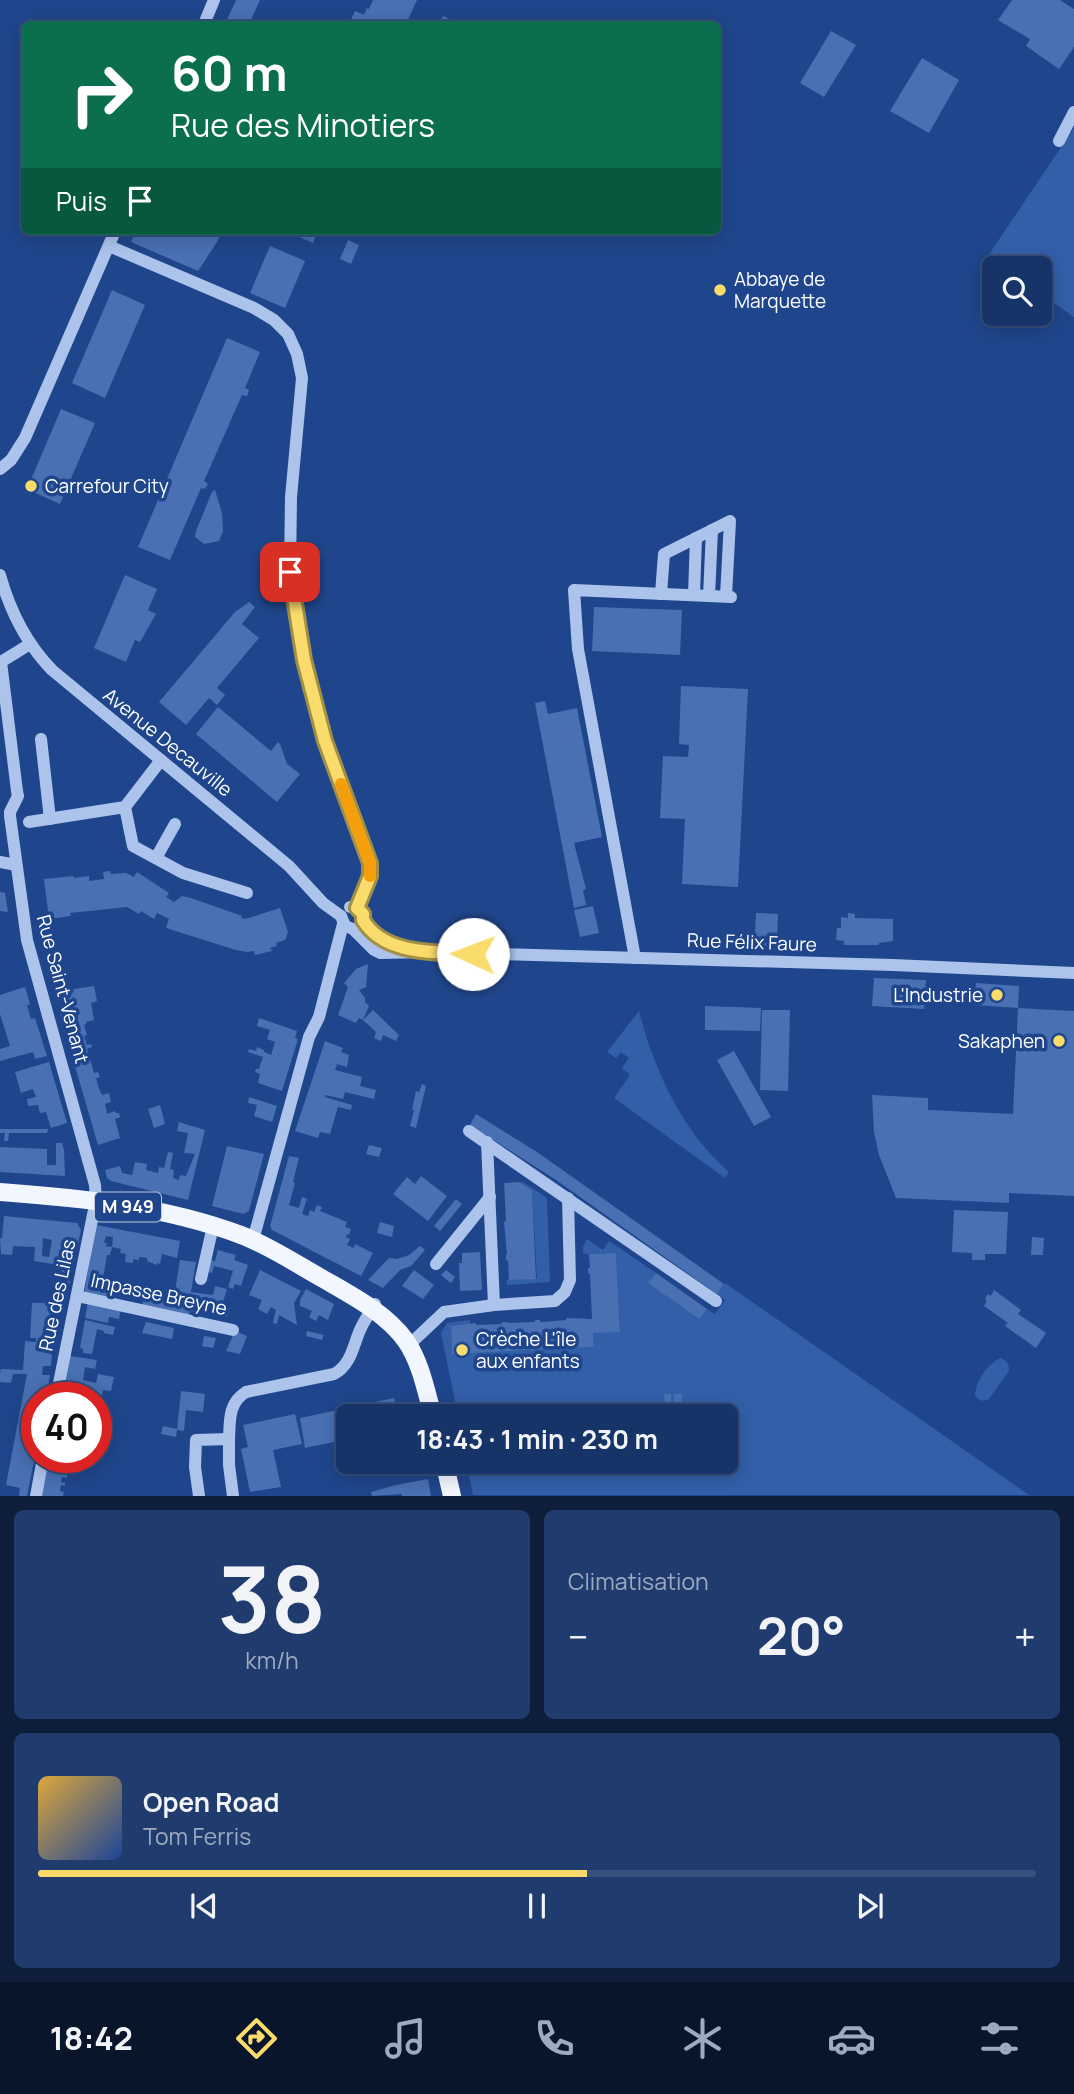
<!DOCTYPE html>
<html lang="fr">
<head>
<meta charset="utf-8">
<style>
	:root { --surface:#173469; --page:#203c6f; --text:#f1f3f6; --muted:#9eaac0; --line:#364f7d; --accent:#fadc6c }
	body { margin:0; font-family:Manrope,sans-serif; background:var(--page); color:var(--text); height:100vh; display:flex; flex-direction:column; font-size:26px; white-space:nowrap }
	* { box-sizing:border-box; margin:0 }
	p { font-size:23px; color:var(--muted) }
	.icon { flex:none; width:38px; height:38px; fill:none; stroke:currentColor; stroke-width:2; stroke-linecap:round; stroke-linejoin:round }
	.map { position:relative; height:1496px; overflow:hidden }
	.details { display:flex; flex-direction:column; gap:14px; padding:14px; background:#0d1d3a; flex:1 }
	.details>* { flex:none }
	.top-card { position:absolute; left:21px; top:21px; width:700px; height:214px; border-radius:10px; box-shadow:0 4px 18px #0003,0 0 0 2px var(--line); background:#0b6e4f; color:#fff; overflow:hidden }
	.controls { position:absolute; left:982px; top:256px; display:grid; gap:14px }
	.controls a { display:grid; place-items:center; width:70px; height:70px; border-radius:10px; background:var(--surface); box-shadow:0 4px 18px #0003,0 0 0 2px var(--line); font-size:35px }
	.speed { position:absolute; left:21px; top:1382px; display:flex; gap:14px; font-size:35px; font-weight:700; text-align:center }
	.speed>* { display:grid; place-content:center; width:91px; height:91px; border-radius:50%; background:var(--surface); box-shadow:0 4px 18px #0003,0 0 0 2px var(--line); line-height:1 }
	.speed .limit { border:10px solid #d22; background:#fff; color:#111 }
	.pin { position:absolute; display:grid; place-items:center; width:60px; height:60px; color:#fff; margin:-30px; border-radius:14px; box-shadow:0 4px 10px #0006 }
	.me { position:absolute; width:77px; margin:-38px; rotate:272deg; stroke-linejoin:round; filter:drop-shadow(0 0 5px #0008) }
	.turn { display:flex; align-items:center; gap:24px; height:147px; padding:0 35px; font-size:32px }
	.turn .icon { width:91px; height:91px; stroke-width:2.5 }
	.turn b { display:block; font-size:49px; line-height:60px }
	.then { display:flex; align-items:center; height:66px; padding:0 35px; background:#0003; gap:14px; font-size:26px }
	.big { font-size:52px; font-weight:700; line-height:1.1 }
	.details .card { flex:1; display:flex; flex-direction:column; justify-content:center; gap:10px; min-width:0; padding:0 24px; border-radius:10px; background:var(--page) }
	.details .dial { align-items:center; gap:0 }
	.dial b { font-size:91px; line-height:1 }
	.song { display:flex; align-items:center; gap:21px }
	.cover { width:84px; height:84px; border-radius:10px; background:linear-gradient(135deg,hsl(40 70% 55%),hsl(220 70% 35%)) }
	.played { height:7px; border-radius:4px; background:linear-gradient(90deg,var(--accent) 55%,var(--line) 55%) }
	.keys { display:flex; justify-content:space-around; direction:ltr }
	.heat { display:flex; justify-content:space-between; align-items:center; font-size:38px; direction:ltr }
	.details .tiles { flex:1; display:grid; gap:14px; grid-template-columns:1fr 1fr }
	.card:last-child { grid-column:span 2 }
	.trip { position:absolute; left:336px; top:1404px; width:402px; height:70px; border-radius:10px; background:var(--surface); box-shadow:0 4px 18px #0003,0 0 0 2px var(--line); font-weight:700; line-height:70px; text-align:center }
	.menu { display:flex; height:112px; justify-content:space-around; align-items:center; background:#09152a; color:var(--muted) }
	.menu .icon { width:49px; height:49px }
	.menu .on { color:var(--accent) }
	.menu b { font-size:32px; color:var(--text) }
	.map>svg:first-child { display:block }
	.green { fill:#335fa9 }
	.building { fill:#4870b3; fill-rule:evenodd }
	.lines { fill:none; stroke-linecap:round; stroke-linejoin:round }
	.minor { stroke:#acc4ec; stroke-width:12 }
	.major { stroke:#f2f6ff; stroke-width:18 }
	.route-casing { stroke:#a28f46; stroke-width:18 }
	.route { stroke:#fadc6c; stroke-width:12 }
	.slow { stroke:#f59e0b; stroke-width:12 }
	.poi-dot { fill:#fadc6c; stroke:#1f468c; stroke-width:2.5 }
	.labels { text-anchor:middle; stroke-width:7; stroke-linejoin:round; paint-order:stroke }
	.shield { fill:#1f468c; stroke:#bcc8dc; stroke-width:2 }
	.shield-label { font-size:18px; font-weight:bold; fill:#fff }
	.poi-label { font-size:19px; fill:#fff; stroke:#1f468c; text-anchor:start }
	.street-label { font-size:19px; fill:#fff; stroke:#1f468c }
</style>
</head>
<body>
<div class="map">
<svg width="1074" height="1496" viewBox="0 0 1074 1496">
	<rect width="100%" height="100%" fill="#1f468c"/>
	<!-- green -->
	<g class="green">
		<polygon points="1074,128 1074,317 1040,293 1040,268 1005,268 988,256"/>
		<path d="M 639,1011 C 654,1070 682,1131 729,1172 L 725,1178 L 614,1098 L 630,1075 L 622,1068 L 629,1058 L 621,1052 L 616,1058 L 607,1052 Z"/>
		<polygon points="519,1182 523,1182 547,1198 550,1282 507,1285 507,1280 537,1278 532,1190"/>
		<polygon points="587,1239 603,1250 609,1241 656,1273 649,1283 699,1319 707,1309 715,1314 725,1300 717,1294 725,1283 1029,1495 473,1495 466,1461 726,1461 726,1416 458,1416 441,1333 447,1323 470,1320 470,1325 451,1326 452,1354 594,1347 593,1333 620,1331 616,1253 583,1254 583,1247"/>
		<path d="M 1001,1358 C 1007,1361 1009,1364 1009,1371 L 989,1399 C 983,1402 980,1401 975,1396 C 975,1382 988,1363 1001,1358 Z"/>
	</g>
	<!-- building -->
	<g class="building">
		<polygon points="236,0 260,0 249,24 225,24"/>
		<polygon points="373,0 417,0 406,24 349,24 355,11 364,15 367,8 369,9"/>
		<polygon points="1012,0 1060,0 1074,9 1074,47 1059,69 1026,46 1030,39 998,20"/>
		<polygon points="443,16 456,22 455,24 439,24"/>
		<polygon points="831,31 856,45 824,97 800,83"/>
		<polygon points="922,58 959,80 929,133 890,111"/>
		<polygon points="136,231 221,231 219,239 198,271 131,242"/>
		<polygon points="285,231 318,231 313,243"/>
		<polygon points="348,240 359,245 351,264 340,259"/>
		<polygon points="270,246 305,261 285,308 250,293"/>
		<polygon points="112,290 145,305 105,398 72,383"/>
		<polygon points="227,338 260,352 245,388 249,390 247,396 242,395 204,481 208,484 205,489 201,488 170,560 138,547"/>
		<polygon points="61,409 95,423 60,504 27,489"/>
		<polygon points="215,490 222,513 223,531 219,541 204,544 195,537 196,531 212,492"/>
		<polygon points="125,575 157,589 148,610 156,614 140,642 135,640 126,662 94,648"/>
		<polygon points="249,602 255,607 242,624 259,638 217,688 225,695 217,705 209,698 186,725 159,702 235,612"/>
		<polygon points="594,607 682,610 680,655 592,651"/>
		<polygon points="681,686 748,689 738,887 682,884 685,819 660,818 663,756 688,757 689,745 679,744"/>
		<polygon points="545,701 548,714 577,708 602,837 574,843 586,889 583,890 586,905 574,908 535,703"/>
		<polygon points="218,707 271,751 278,742 280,744 287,764 300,774 277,802 196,734"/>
		<polygon points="110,871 111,874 126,873 134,877 137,872 169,893 166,897 174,902 182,896 191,898 242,916 241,918 245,919 280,908 288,932 285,940 276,943 277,946 270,948 272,951 255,955 254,951 247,952 236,950 166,928 169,919 157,913 154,919 141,911 139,914 127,907 70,913 71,916 49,919 44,879 74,876 74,878 89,876 89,881 104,879 103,872"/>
		<polygon points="0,892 5,893 8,912 0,911"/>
		<polygon points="593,906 599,933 580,937 574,910"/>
		<polygon points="756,913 778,914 777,944 783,944 782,950 754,949"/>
		<polygon points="848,913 855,914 855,918 893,919 893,941 879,943 879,945 844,945 844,941 836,940 837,928 841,928 841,917 848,918"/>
		<polygon points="368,964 366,987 359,990 365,998 365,1002 369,1006 363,1020 359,1018 356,1023 338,1015 348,987 344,983 356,969"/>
		<polygon points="61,974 65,987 54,991 50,977"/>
		<polygon points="874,978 926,980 924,1009 872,1006"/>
		<polygon points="976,983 1019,986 1018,1008 974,1005"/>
		<polygon points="94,986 97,1001 91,1003 94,1020 86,1022 86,1024 84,1025 87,1035 84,1036 87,1045 91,1044 92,1047 87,1049 94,1073 98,1072 100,1077 96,1078 99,1089 102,1095 109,1093 110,1098 111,1102 105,1104 107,1114 115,1111 116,1113 119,1113 120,1117 115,1119 120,1138 98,1145 59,1011 68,1008 65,995 69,994 68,990"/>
		<polygon points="25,987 30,1004 27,1006 31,1019 35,1018 47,1056 35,1059 33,1052 0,1061 0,1049 10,1046 0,1014 0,995"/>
		<polygon points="705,1006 761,1008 760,1031 705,1030"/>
		<polygon points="1018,1008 1074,1011 1074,1196 1009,1193 1009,1203 896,1198 879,1155 874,1132 872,1095 928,1098 928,1110 1013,1114"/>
		<polygon points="373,1010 399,1035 396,1041 383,1035 381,1041 374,1038 376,1032 363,1020"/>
		<polygon points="762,1010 790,1010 788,1091 760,1090"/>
		<polygon points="259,1018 297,1031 295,1038 298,1039 282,1091 258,1083 260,1074 255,1072 256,1069 259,1069 263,1057 248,1052 249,1049 256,1051 257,1047 264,1050 264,1052 271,1055 275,1042 267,1039 270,1030 257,1026"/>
		<polygon points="325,1041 343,1048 341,1052 349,1055 347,1067 337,1064 335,1070 362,1077 360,1086 376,1090 374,1099 345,1092 343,1099 325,1095 325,1097 352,1105 351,1110 338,1107 330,1134 320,1132 318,1138 295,1131"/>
		<polygon points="734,1051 771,1117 754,1126 717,1060"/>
		<polygon points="49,1062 67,1123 51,1128 46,1112 40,1113 38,1105 28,1106 27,1099 36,1097 33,1089 21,1093 15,1072"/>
		<polygon points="422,1084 426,1086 416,1128 410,1126 414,1110 412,1110 416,1091 419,1092"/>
		<polygon points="249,1097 277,1106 272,1122 254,1116 257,1105 248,1103"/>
		<polygon points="160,1105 165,1124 154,1128 148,1109"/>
		<polygon points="476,1114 537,1152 724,1284 717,1294 556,1180 470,1125"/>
		<polygon points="179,1122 205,1130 188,1200 111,1181 107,1178 105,1170 120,1166 122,1173 132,1175 135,1162 147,1164 146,1170 158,1173 159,1167 164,1168 168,1152 173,1153 170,1169 174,1170 173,1178 179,1180 180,1175 186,1176 195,1154 184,1153 188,1133 177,1131"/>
		<polygon points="0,1129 48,1129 47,1133 9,1133 8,1141 4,1141 5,1133 0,1133"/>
		<polygon points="56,1143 62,1143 64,1150 65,1176 0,1172 0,1147 47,1149 47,1165 56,1165"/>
		<polygon points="369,1145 382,1148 379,1157 366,1154"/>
		<polygon points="227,1146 264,1154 249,1211 243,1214 212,1206"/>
		<polygon points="289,1156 299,1158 293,1182 295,1183 289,1205 299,1208 302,1197 307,1199 302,1214 308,1216 310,1210 314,1212 317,1205 322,1207 320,1211 347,1222 345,1227 351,1229 349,1235 347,1234 346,1237 350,1239 347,1245 354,1248 355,1244 373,1253 361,1276 272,1230 270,1226"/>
		<polygon points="421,1176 447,1196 428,1221 393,1194 407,1177 415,1184"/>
		<polygon points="519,1182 532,1190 536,1279 509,1280 508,1260 506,1261 506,1254 507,1254 504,1222 506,1221 504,1183"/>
		<polygon points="456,1199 462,1204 440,1231 434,1226"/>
		<polygon points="954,1210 1008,1212 1006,1254 985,1254 985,1260 972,1260 972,1253 952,1252"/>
		<path d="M 4,1216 L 77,1223 L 81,1230 L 68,1290 L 58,1288 L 68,1242 L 63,1241 L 59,1265 L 34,1261 L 35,1247 L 13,1246 L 12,1255 L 1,1254 L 0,1238 L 2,1238 ZM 43,1238 L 52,1240 L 49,1257 L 42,1256 Z"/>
		<polygon points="380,1222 394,1226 392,1237 377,1233"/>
		<polygon points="96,1225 180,1241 177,1258 162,1254 160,1264 157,1263 157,1265 147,1261 147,1258 139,1257 139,1260 133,1259 133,1263 125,1262 126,1254 120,1253 121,1249 112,1247 113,1237 106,1236 104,1243 107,1243 106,1246 112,1247 110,1255 107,1255 101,1289 106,1290 108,1278 120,1280 119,1282 134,1285 131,1298 109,1293 108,1299 84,1294"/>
		<polygon points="1032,1237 1044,1238 1043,1255 1031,1255"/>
		<polygon points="420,1246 425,1250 411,1266 400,1270 383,1288 368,1280 389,1258 397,1259 409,1255"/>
		<polygon points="218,1250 236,1255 234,1260 248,1265 241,1286 235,1284 233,1289 228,1287 233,1271 214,1266 212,1273 206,1271 209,1260 215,1261"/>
		<polygon points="480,1252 482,1290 460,1291 459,1263 462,1263 462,1253"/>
		<polygon points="616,1253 620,1332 593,1333 594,1347 452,1354 451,1326 476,1323 476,1325 502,1324 502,1322 507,1322 508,1323 534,1322 536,1320 540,1320 540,1322 566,1320 566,1318 592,1319 590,1274 588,1273 588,1268 590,1268 589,1254"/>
		<polygon points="180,1260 196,1262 191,1292 213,1295 215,1286 227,1289 222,1305 230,1308 227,1317 190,1311 188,1317 142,1306 146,1286 156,1288 155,1299 180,1304 180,1300 175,1299 175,1291"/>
		<polygon points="260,1270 301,1291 294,1303 297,1325 279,1315 277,1324 273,1323 276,1310 271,1307 267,1314 258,1309 262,1300 249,1295"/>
		<polygon points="414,1270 434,1285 423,1299 402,1286"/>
		<polygon points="446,1270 455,1277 451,1283 441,1275"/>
		<polygon points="656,1273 707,1309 699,1319 648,1283"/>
		<polygon points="306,1289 334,1304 328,1320 319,1315 316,1321 309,1317 312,1311 300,1306 300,1300"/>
		<polygon points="994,1290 1021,1310 1018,1314 1046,1333 1036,1348 1005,1326 1008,1323 984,1306 987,1300 985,1299 988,1294 991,1296"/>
		<polygon points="32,1303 52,1303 51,1313 59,1314 59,1329 51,1329 50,1339 42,1338 42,1342 45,1342 44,1352 52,1353 51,1366 43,1366 42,1375 50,1375 46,1398 37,1398 37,1446 27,1496 19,1496 20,1488 6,1485 27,1374 13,1374 11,1383 0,1382 0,1373 1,1369 23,1370 25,1341 36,1342 36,1338 30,1338"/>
		<polygon points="88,1303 121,1309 119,1319 109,1317 108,1323 85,1318"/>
		<polygon points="85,1320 115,1327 113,1335 104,1333 104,1331 97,1329 92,1354 83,1353 83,1349 80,1348"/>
		<polygon points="146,1322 174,1328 172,1339 142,1333"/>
		<polygon points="235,1331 247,1336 240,1354 226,1351"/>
		<polygon points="307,1331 324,1335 322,1340 306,1336"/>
		<polygon points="204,1336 216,1338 213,1348 202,1346"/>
		<polygon points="70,1356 97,1360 95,1369 85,1367 83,1380 96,1383 98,1374 114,1377 111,1391 103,1390 102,1395 88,1393 88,1396 83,1396 83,1398 60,1398"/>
		<polygon points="181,1391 205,1394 203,1412 186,1410 184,1431 177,1430"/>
		<polygon points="664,1394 671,1394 672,1416 665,1416"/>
		<rect x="674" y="1394" width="8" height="19"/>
		<polygon points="394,1398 398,1416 348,1416 348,1439 305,1448 300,1418"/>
		<polygon points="295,1414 302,1444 273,1450 281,1487 250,1492 241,1449 248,1447 243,1425"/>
		<polygon points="163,1426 177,1429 176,1437 161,1434"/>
		<polygon points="48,1458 71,1458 70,1460 66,1460 65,1466 69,1467 68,1469 64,1469 63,1474 67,1475 67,1478 62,1477 61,1482 65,1483 65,1486 61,1485 60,1491 64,1492 63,1496 41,1496"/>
		<polygon points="428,1479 431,1496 402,1496 402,1494 372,1496 371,1492 396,1485"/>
	</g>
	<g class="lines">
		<!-- minor -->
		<g class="minor">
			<polyline points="204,24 214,0"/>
			<polyline points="1059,141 1074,112"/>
			<polyline points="109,246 254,308 274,320 288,334 297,354 302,378 291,497 290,572 304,660 325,741 370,863 370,876 357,908"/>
			<polyline points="0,469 11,460 25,438 115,231"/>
			<path d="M 0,575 C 10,611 26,643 52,670 L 289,866 L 323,903 L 341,916"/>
			<polyline points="661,594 664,554 730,521 726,596"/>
			<polyline points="694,595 696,538"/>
			<polyline points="709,596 712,530"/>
			<polyline points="30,644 1,662 17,791 18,796 10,812 10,816 27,940 95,1185 96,1200 56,1398"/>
			<polyline points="41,739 50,819"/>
			<polyline points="125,807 161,760"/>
			<polyline points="29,822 125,807 133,846 183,873 247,893"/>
			<polyline points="156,858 175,824"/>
			<polyline points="0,862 16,865"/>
			<path d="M 350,907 L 355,907 L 360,911 C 362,914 362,918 364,922 C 369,936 397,946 411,949"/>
			<polyline points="341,916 345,926 353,929 374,950 380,953 428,952 893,965 1074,973"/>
			<polyline points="635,958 578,649 574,590 731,597"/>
			<polyline points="469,1131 716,1301"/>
			<polyline points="487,1142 494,1305"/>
			<polyline points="253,1240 309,1037 319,1017 343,924"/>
			<polyline points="436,1264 490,1197"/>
			<polyline points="201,1279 213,1226"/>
			<polyline points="77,1296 233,1330"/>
			<polyline points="409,1345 444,1312 494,1305 555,1301 565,1292 570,1280 568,1198"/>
			<path d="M 229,1439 C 230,1421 228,1403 246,1392 L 334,1374 C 351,1365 353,1346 360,1330 C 364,1321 370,1312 375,1304"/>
			<polyline points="36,1496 43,1458"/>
			<polyline points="199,1496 195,1467 196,1440 229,1439 229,1465 233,1496"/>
		</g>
		<!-- major -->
		<g class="major">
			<path d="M 0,1192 C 81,1198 164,1206 241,1235 C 270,1246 298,1265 325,1280 C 353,1296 387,1314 406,1341 C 421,1363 426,1391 433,1416"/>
			<polyline points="444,1461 452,1496"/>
		</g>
	</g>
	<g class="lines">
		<!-- route casing -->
		<g class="route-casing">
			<path id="route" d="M 290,572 L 304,660 L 325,741 L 370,863 L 370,876 L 357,908 L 363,914 L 363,920 C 384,956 438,952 473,954"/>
		</g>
		<!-- route -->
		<use href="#route" class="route"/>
		<!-- slow -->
		<polyline class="slow" points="341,784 370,863 370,876"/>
	</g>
	<!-- markers -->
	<g class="poi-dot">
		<circle cx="720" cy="290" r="7"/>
		<circle cx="31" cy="486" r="7"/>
		<circle cx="997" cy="995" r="7"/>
		<circle cx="1059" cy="1041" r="7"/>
		<circle cx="462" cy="1350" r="7"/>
	</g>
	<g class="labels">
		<!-- shield labels -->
		<rect class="shield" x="95" y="1192.5" width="66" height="29" rx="5"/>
		<g class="shield-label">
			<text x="128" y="1213">M 949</text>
		</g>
		<!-- poi labels -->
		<g class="poi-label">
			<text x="734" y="286">Abbaye de<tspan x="734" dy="22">Marquette</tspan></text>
			<text x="45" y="493">Carrefour City</text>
			<text x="983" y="1002" text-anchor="end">L'Industrie</text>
			<text x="1045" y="1048" text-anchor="end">Sakaphen</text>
			<text x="476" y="1346">Crèche L'île<tspan x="476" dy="22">aux enfants</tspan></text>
		</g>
		<!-- street labels -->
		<g class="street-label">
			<text transform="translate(168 742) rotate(39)" y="7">Avenue Decauville</text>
			<text transform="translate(752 942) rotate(2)" y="7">Rue Félix Faure</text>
			<text transform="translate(63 989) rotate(75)" y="7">Rue Saint-Venant</text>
			<text transform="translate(159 1294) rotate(12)" y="7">Impasse Breyne</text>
			<text transform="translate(57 1295) rotate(-78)" y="7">Rue des Lilas</text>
		</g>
	</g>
</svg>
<div class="controls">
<a><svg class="icon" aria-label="search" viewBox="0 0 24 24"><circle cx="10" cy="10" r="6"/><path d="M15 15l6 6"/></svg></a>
</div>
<div class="speed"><div class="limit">40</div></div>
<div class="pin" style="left:290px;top:572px;background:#d93025"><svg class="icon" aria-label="arrive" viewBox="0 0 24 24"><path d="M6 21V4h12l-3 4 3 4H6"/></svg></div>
<svg class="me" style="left:473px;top:954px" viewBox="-20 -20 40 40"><circle r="19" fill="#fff"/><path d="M0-13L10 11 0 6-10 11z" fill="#fadc6c"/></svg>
<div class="trip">18:43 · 1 min · 230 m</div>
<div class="top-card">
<div class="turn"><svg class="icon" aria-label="right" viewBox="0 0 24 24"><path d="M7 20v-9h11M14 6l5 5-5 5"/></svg><div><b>60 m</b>Rue des Minotiers</div></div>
<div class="then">Puis<svg class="icon" aria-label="arrive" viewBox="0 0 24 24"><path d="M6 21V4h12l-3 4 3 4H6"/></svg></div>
</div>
</div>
<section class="details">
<div class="tiles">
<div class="card dial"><b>38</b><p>km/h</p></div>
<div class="card"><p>Climatisation</p>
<div class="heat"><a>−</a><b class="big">20°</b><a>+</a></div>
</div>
<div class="card">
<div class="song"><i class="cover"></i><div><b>Open Road</b><p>Tom Ferris</p></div></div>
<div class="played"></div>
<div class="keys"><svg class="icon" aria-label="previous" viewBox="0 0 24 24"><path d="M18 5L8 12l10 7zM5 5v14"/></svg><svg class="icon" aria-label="pause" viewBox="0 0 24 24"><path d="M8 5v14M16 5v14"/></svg><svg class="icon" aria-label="next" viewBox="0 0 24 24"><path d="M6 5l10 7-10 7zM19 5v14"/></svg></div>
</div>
</div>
</section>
<nav class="menu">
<b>18:42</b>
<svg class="icon on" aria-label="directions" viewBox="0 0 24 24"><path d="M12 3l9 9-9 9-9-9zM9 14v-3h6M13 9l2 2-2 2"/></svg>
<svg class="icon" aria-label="music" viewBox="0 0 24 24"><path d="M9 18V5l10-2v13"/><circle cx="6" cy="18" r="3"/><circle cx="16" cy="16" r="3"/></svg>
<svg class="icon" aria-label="phone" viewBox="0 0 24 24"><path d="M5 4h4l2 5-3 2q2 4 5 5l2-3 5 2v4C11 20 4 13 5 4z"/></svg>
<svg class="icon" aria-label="climate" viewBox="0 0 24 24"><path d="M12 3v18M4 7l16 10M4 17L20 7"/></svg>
<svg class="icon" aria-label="car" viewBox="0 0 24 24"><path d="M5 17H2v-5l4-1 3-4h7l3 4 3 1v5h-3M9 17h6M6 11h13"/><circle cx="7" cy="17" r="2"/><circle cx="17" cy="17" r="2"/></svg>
<svg class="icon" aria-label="filters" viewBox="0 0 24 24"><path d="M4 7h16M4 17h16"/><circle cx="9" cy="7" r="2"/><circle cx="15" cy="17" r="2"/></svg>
</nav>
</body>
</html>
